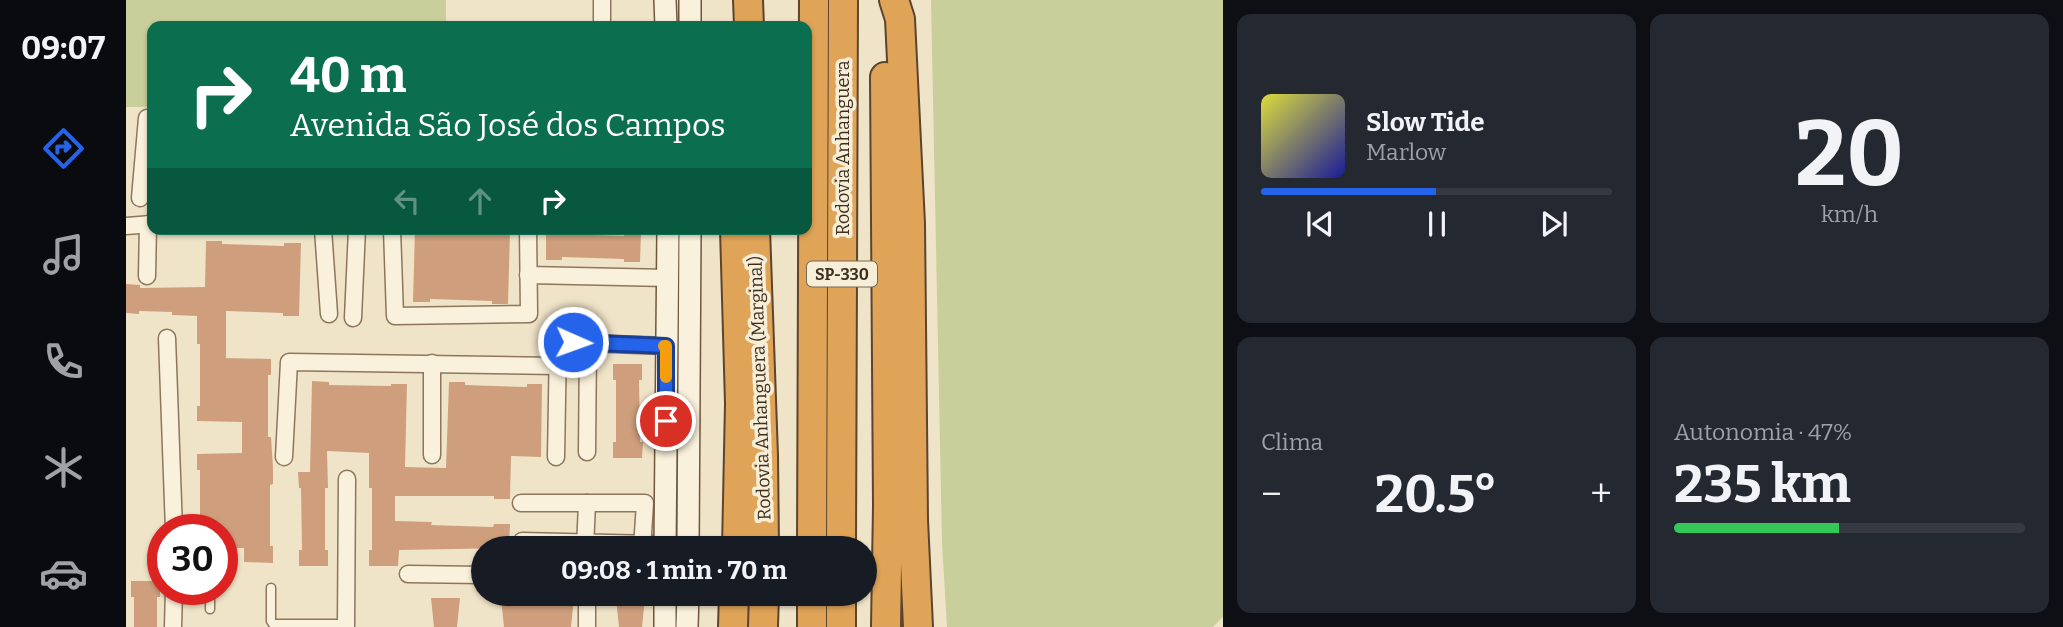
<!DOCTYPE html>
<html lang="pt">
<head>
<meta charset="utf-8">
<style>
	:root { --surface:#171b24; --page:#242831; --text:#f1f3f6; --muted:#9ea1a6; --line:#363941; --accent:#2563eb }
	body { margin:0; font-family:Bitter,serif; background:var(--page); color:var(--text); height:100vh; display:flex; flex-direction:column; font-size:26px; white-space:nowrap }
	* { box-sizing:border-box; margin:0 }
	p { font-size:23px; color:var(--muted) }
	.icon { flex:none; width:38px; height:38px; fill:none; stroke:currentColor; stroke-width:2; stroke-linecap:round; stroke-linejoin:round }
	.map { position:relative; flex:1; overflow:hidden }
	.side { display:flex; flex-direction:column; gap:14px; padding:14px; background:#0d0f14; width:840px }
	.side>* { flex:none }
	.banner { position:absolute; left:21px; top:21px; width:665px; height:214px; border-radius:14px; box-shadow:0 2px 5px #0004; background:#0b6e4f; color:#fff; overflow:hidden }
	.speed { position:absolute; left:21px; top:514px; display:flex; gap:14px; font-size:35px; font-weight:700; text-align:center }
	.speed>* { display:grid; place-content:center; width:91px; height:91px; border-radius:50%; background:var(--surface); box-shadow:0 2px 5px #0004; line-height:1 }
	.speed .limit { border:10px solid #d22; background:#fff; color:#111 }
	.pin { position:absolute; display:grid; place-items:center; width:60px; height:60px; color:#fff; margin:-30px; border:4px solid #fff; border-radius:50%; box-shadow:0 2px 7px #0007 }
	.me { position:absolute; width:77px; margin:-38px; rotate:92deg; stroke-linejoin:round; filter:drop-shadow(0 0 5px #0008) }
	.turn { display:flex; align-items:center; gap:24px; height:147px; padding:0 28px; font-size:32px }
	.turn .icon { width:91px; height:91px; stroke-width:2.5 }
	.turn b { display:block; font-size:49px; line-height:60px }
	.lanes { display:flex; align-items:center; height:66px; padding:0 28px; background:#0003; justify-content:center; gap:35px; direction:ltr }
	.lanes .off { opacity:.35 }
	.big { font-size:52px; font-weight:700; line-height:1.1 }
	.side .card { flex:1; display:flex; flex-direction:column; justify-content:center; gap:10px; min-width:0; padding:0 24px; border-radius:14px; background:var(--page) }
	.side .dial { align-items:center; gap:0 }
	.dial b { font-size:91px; line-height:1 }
	.song { display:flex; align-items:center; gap:21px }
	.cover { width:84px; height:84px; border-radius:10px; background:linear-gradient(135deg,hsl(60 70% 55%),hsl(240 70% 35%)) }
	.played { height:7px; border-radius:4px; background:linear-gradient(90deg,var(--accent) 50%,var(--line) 50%) }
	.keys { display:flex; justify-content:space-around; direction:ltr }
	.heat { display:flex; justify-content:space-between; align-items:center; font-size:38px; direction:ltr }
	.charge { height:10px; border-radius:5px; background:linear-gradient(90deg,#34c759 47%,var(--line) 0) }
	.side .tiles { flex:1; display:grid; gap:14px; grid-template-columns:repeat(2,1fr) }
	.trip { position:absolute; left:345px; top:536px; width:406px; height:70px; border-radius:35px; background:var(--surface); box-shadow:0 2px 5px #0004; font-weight:700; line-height:70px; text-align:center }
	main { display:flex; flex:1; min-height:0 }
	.dock { display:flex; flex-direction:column; width:126px; justify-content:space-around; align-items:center; background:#090b0e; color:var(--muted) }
	.dock .icon { width:49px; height:49px }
	.dock .current { color:var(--accent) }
	.dock b { font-size:32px; color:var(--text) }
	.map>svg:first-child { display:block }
	.green { fill:#c9cf9b }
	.building { fill:#cf9f7d }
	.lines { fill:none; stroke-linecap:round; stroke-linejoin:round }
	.lane-casing { stroke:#8d765c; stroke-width:11 }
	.street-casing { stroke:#8d765c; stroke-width:19 }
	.secondary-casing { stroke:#6f573f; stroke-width:24 }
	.highway-casing { stroke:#5b4430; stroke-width:32 }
	.lane { stroke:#faf1dc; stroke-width:8 }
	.street { stroke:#faf1dc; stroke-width:16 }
	.secondary { stroke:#faf1dc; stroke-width:21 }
	.highway { stroke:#e0a458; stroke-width:28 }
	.route-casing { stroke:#184099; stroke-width:18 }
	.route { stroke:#2563eb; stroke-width:12 }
	.slow { stroke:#f59e0b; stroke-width:12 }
	.labels { text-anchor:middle; stroke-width:7; stroke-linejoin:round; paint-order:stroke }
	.shield { fill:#f7eed8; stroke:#756857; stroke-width:2 }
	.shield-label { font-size:16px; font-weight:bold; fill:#3d2e20 }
	.street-label { font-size:18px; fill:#3d2e20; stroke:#f7eed8 }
</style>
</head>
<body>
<main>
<nav class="dock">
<b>09:07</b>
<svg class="icon current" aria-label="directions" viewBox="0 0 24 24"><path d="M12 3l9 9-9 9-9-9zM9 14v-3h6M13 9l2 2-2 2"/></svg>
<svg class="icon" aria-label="music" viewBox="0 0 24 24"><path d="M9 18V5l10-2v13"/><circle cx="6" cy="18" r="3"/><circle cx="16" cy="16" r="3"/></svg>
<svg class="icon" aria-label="phone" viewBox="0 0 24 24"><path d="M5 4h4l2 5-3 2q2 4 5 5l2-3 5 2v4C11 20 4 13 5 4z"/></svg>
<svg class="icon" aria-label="climate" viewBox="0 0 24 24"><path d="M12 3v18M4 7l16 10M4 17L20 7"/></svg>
<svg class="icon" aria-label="car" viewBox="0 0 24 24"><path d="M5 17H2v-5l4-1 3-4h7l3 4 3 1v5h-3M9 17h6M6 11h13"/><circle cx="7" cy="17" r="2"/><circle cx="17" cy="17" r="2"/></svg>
</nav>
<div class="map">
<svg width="1097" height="627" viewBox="0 0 1097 627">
	<rect width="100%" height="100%" fill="#f0e4c8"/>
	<!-- green -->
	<g class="green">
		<polygon points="0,0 320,0 320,26 26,26 26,107 0,107"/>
		<polygon points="805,0 1097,0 1097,617 1087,627 821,627 816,543"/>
	</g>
	<!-- building -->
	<g class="building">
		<polygon points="289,229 306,230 306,232 367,234 368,231 384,232 382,304 366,304 366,301 304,299 304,302 287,302"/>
		<polygon points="420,231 437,231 437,234 498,236 499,233 515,233 514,262 498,262 498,259 436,257 436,260 420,260"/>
		<polygon points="80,241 96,241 96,244 158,246 158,243 175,243 173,316 157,316 157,313 100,311 100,358 145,359 145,375 142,375 142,437 145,437 147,468 147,484 144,485 144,546 147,546 147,563 118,562 118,548 96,548 96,530 74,530 74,470 71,470 71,454 116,453 116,422 71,421 71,406 74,406 74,344 71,344 71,316 46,315 46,312 13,311 13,314 0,313 0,284 14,285 14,288 79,287"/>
		<polygon points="487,364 516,364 516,380 513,380 514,442 517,442 516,458 487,458 487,442 490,442 490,380 487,380"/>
		<polygon points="186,381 203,382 203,385 265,386 265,384 281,384 279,467 320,468 323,382 339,382 339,385 401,387 401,384 416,384 415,457 385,456 384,499 368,499 368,496 269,496 269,521 306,522 305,525 367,527 368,524 384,524 383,548 273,550 272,566 243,566 243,550 246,550 246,488 243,488 243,453 201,451 202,488 199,488 199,550 202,550 202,566 173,566 173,550 176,550 175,488 173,488 172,472 184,472"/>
		<polygon points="5,581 34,581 34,597 31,597 31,627 8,627 8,597 5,597"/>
		<polygon points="305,598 334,598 331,627 308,627"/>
		<polygon points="375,598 448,598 445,627 378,627"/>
		<polygon points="490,598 519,598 516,627 493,627"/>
	</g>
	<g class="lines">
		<!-- lane casing -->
		<g class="lane-casing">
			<g id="lane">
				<polyline points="145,588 145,621 147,624 220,624"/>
				<polyline points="84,590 84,609"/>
			</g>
		</g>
		<!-- street casing -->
		<g class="street-casing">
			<g id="street">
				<polyline points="476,0 476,26"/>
				<polyline points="14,198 21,118 26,118"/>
				<polyline points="0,226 26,224"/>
				<polyline points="197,229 203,314"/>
				<polyline points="266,229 269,316 403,314 402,229"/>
				<polyline points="402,275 542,278"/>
				<polyline points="21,276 22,224"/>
				<polyline points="227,318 231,229"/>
				<polyline points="41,338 48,530"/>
				<polyline points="306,363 306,455"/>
				<polyline points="461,452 462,342"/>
				<polyline points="158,457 163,362 431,366"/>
				<polyline points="430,457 432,342 540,346"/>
				<polyline points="395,503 519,503 516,548"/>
				<polyline points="396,541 527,544"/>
				<polyline points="459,548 461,503"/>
				<polyline points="282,574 357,575"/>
				<polyline points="461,593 461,627"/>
				<polyline points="47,627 48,590"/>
				<polyline points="220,627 221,479"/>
			</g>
		</g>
		<!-- secondary casing -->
		<g class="secondary-casing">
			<g id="secondary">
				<polyline points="539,0 540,26"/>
				<polyline points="564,26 564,0"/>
				<polyline points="539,548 542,229"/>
				<polyline points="562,548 564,229"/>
				<polyline points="539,593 539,627"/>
				<polyline points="561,627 562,593"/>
			</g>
		</g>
		<!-- highway casing -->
		<g class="highway-casing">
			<g id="highway">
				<polyline points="622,0 623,26"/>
				<polyline points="768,0 774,19 784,224 787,520 792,627"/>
				<polyline points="759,77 762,506 760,627"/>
				<polyline points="609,229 614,403 611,548"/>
				<polyline points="629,229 637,456 638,548"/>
				<polyline points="686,548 688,0"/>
				<polyline points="715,548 717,0"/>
				<polyline points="607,627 608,593"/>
				<polyline points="637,627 638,593"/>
				<polyline points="686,627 686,593"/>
				<polyline points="715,627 715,593"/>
			</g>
		</g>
		<!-- lane -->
		<use href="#lane" class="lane"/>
		<!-- street -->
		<use href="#street" class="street"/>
		<!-- secondary -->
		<use href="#secondary" class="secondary"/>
		<!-- highway -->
		<use href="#highway" class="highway"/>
	</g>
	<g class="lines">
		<!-- route casing -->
		<g class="route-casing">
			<polyline id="route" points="447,342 540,346 540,421"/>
		</g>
		<!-- route -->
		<use href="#route" class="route"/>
		<!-- slow -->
		<polyline class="slow" points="538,346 540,346 540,377"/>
	</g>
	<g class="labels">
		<!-- shield labels -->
		<rect class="shield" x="681" y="261.5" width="70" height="25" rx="5"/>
		<g class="shield-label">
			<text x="716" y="280">SP-330</text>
		</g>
		<!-- street labels -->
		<g class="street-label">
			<text transform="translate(717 148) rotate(-90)" y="6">Rodovia Anhanguera</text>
			<text transform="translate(634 388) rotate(-92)" y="6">Rodovia Anhanguera (Marginal)</text>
		</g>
	</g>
</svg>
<div class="speed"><div class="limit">30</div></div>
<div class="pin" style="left:540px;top:421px;background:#d93025"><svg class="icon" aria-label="arrive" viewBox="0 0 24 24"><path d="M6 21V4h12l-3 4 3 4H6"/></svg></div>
<svg class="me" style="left:447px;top:342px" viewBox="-20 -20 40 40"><circle r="17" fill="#2563eb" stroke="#fff" stroke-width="3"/><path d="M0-11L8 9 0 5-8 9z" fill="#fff"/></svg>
<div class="trip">09:08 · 1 min · 70 m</div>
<div class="banner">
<div class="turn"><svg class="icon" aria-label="right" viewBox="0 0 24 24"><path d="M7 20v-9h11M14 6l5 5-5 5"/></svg><div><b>40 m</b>Avenida São José dos Campos</div></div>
<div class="lanes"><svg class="icon off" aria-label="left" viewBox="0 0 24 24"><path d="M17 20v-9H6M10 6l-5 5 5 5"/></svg><svg class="icon off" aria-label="ahead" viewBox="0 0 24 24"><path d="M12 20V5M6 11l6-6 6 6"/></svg><svg class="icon" aria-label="right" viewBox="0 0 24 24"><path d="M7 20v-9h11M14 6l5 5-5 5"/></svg></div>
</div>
</div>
<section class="side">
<div class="tiles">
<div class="card">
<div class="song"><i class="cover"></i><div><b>Slow Tide</b><p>Marlow</p></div></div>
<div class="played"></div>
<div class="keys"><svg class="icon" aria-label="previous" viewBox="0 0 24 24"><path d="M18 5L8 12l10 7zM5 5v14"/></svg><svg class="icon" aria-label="pause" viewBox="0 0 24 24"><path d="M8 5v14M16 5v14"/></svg><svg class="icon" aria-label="next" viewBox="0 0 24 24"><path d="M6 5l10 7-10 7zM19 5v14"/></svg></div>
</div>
<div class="card dial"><b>20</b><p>km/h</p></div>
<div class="card"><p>Clima</p>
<div class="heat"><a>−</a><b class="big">20.5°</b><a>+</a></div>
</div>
<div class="card"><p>Autonomia · 47%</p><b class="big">235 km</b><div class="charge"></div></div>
</div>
</section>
</main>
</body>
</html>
